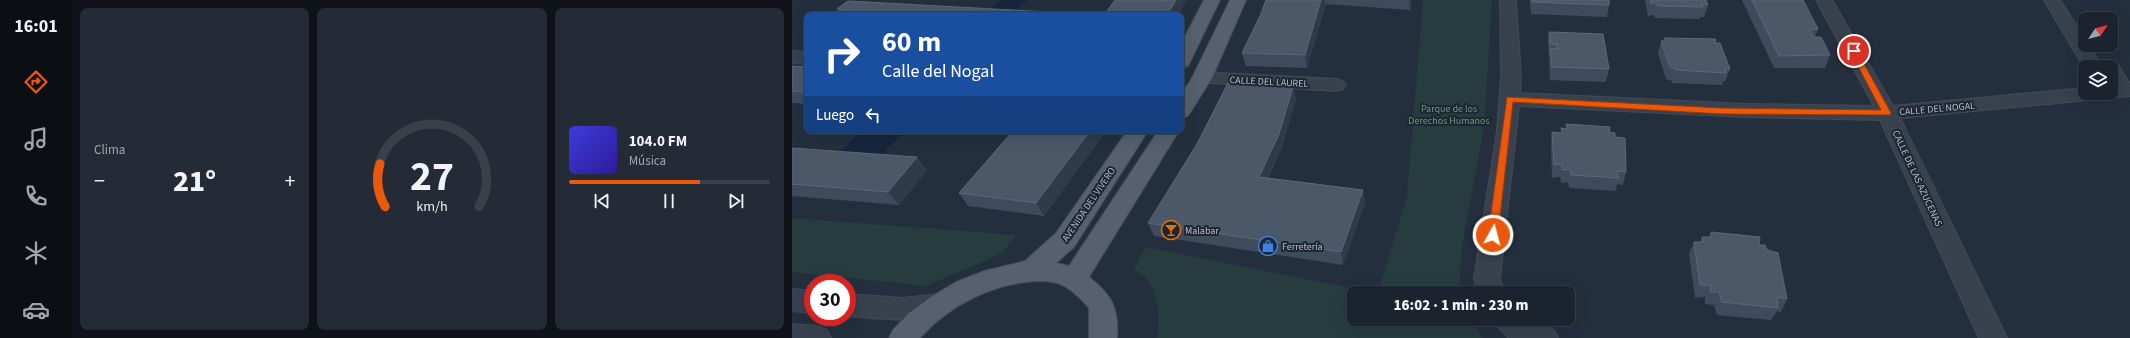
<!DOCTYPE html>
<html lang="es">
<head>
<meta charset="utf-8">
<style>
	:root { --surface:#1b232e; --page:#242b36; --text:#f1f3f6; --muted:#a0a4aa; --line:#39404a; --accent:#ea580c }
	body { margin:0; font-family:"Source Sans 3",sans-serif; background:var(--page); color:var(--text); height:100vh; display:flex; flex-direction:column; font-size:15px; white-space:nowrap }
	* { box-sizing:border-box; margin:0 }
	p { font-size:13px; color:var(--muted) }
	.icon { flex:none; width:22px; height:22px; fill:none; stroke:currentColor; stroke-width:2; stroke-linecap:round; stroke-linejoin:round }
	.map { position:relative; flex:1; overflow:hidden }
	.panel { display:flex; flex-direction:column; gap:8px; padding:8px; background:#0f1319; width:720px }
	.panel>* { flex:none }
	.hud { position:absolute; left:12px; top:12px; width:380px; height:122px; border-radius:8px; box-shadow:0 4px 16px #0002,0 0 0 1px var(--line); background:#1a4fa0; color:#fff; overflow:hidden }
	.needle { width:26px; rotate:55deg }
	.fabs { position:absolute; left:1286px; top:12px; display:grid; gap:8px }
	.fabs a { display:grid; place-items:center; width:40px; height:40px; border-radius:8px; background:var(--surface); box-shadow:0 4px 16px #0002,0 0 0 1px var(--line); font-size:20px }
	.speed { position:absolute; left:12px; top:274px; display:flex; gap:8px; font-size:20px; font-weight:700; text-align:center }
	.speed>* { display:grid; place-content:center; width:52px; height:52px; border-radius:50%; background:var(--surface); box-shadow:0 4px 16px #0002,0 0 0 1px var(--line); line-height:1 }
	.speed .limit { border:6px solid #d22; background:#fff; color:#111 }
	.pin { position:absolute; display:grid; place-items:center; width:34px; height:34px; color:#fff; margin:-17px; border:2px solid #fff; border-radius:50%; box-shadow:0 1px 4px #0007 }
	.me { position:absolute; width:44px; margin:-22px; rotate:7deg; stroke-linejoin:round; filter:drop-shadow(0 0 3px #0008) }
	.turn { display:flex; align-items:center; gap:14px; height:84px; padding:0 12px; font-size:18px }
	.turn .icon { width:52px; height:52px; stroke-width:2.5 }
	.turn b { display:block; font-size:28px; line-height:34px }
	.then { display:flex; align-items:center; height:38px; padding:0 12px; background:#0003; gap:8px; font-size:15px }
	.big { font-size:30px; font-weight:800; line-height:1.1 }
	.panel .widget { flex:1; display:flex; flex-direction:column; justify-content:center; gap:6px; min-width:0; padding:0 14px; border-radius:8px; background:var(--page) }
	.panel .dial { align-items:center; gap:0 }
	.dial svg { height:104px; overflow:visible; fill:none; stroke:var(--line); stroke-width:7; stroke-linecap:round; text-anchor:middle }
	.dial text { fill:var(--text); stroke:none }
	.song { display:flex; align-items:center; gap:12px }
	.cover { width:48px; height:48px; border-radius:6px; background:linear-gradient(135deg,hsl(240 70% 55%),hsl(250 70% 35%)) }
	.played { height:4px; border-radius:2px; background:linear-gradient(90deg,var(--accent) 65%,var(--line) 65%) }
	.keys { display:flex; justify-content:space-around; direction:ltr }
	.heat { display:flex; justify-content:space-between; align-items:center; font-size:22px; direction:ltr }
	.panel .tiles { flex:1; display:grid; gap:8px; grid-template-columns:repeat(3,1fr) }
	.trip { position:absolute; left:555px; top:286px; width:228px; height:40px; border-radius:8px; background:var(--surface); box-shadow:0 4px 16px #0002,0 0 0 1px var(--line); font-weight:800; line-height:40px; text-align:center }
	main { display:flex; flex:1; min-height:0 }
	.tabs { display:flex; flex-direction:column; width:72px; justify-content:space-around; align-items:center; background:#0b0e12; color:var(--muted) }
	.tabs .icon { width:28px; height:28px }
	.tabs .active { color:var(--accent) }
	.tabs b { font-size:18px; color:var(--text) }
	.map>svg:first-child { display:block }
	.green { fill:#263c3f }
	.water { fill:#17263c }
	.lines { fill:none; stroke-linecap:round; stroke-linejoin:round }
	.minor-casing { stroke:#414a57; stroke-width:2 }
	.major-casing { stroke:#414a57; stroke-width:2 }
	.minor { fill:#38414e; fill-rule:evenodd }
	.major { fill:#56606e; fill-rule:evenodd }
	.wall { fill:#3f4b5c }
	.shaded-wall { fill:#2f3b4b }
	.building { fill:#4b5868; stroke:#5c6777 }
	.route { fill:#ea580c; stroke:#983908 }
	.labels { text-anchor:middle; stroke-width:4; stroke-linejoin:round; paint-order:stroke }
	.street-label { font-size:10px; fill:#b4bcc9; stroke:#1d2633 }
	.park-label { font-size:10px; fill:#6b9a76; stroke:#1d2633 }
	.poi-label { font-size:10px; fill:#b4bcc9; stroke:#1d2633; text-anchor:start }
</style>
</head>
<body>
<main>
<nav class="tabs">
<b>16:01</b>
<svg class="icon active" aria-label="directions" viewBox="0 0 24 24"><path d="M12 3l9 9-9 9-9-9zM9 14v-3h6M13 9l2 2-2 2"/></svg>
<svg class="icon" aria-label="music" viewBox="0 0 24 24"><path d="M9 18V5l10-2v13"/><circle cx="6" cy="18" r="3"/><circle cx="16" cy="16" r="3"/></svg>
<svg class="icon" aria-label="phone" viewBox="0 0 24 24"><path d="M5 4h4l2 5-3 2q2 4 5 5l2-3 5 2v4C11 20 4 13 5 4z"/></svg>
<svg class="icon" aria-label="climate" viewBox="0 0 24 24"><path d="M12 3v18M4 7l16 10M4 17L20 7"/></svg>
<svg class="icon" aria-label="car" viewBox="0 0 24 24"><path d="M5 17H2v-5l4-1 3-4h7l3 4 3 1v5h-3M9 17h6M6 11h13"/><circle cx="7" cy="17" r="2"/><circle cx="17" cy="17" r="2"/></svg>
</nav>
<section class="panel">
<div class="tiles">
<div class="widget"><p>Clima</p>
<div class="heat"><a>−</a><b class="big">21°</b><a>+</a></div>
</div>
<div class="widget dial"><svg viewBox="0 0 100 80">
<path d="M14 69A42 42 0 1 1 86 69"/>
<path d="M14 69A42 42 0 0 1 10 36" stroke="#ea580c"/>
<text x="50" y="56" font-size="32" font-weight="700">27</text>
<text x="50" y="72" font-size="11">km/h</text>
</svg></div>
<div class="widget">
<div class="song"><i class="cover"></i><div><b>104.0 FM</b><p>Música</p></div></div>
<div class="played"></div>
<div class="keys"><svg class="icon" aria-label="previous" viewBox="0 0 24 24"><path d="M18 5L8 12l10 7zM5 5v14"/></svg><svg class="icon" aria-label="pause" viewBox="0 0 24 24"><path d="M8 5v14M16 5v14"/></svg><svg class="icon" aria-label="next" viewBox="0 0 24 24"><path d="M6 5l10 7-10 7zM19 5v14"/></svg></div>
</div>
</div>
</section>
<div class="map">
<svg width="1338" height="338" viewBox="0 0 1338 338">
	<rect width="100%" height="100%" fill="#242f3e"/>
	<!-- green -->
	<g class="green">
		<polygon points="631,0 700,0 692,127 670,245 667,293 586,293 615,196"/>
		<polygon points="0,218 225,235 208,254 134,286 0,272"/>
		<path d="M 354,247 L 583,293 L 562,293 L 562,319 L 678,319 L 691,338 L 365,338 C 368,320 367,294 355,279 C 352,275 346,272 342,269 Z"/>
	</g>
	<!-- water -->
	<g class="water">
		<polygon points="209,0 235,0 225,10 198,9"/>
		<polygon points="69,131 112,131 91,154 49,151"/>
	</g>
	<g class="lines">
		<!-- minor casing -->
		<g class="minor-casing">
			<g id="minor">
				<polygon points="708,0 724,0 729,77 728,93 954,104 1082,106 1024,0 1040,0 1101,106 1293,88 1293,93 1319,93 1319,67 1311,67 1319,63 1326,65 1338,84 1338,96 1108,118 1215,338 1187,338 1088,120 954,117 727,106 708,279 713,293 687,293 682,279 705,131 709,77"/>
				<polygon points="1252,0 1268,0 1293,39 1293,45 1297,45 1310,67 1293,67 1293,69"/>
				<polygon points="0,51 15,52 15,64 0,63"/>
				<polygon points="410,72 544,79 551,81 554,85 551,89 544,91 403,82 400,78 403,74"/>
				<polygon points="0,289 21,291 21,313 0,311"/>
				<path d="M 55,294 L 112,298 L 146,294 L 155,297 L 159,305 L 155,313 C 123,324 88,318 55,316 Z"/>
				<polygon points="702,319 733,319 762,330 766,338 717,338 706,327"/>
				<polygon points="0,324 25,326 35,330 39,338 0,338"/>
			</g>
		</g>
		<!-- major casing -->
		<g class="major-casing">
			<g id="major">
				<polygon points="412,0 428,0 398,62 396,66 389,68 389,44"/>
				<polygon points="438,0 454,0 420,78 396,116 389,118 389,95 400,78"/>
				<path d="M 335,131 L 356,131 L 282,247 L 264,263 L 277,266 L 366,131 L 387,131 L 297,277 C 320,295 327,308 325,338 L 297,338 L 297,308 C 291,301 281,291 272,286 C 264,281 254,281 246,281 C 202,283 157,305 128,338 L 97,338 L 101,330 L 117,313 L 139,297 L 164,282 L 192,271 L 233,261 L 264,233 Z"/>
			</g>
		</g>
		<!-- minor -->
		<use href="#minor" class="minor"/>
		<!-- major -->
		<use href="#major" class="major"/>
	</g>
	<!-- wall -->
	<g class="wall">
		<polygon points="474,0 620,0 618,10 534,4 515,68 454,66 450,53 468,16"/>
		<polygon points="738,0 817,0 817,5 815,17 739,14"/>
		<polygon points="853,0 914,0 916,5 912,17 908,17 908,19 863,18 862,15 856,16"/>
		<polygon points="950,0 1011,0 1026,29 1023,37 1038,55 1033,68 982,68"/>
		<polygon points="45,9 257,12 48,13"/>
		<polygon points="757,32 817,69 814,82 758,80 757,61 758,56 757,56 756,44"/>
		<polygon points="872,38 923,43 938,69 933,82 931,81 930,85 880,83 880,81 874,79 866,53 869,41 871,41"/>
		<polygon points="0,66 15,67 15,104 0,103"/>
		<polygon points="501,87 504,99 490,147 476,178 571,190 573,203 551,265 362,236 356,223"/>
		<polygon points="774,124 817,132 823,137 834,172 831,185 825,184 824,191 777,188 776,182 769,183 768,177 760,178 759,144 760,132 769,133 769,128 774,129"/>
		<polygon points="221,131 314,131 252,216 176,206 167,193"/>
		<polygon points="0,148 135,170 107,205 0,196"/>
		<polygon points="919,232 967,245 995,299 989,312 985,311 979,320 925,315 922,305 913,304 913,297 903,298 897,254 902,242 908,242 910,237 917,237"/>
	</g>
	<!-- shaded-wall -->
	<g class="shaded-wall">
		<polygon points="384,0 395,0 386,15 375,15"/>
		<polygon points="529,0 533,0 534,4 515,68 513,55"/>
		<polygon points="617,0 620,0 618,10"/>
		<polygon points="501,87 504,99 490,147 470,189 467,177"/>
		<polygon points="298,131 314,131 252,216 244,203"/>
		<polygon points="125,157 135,170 107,205 96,192"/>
		<polygon points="571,190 573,203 551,265 549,252"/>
	</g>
	<!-- building -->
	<g class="building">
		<polygon points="323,0 384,0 375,15 312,15"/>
		<polygon points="474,0 529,0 513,55 450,53 468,16"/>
		<polygon points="739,0 817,0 817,5 740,2"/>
		<polygon points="858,0 914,0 916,5 909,4 911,7 866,6 864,3 859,3"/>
		<polygon points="960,0 1011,0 1026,29 1018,30 1021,37 1029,37 1038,55 987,56"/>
		<polygon points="56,1 257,12 255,15 45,15 52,10 45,9"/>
		<polygon points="757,32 811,34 817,69 760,67 758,48 765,49 765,45 758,44"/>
		<polygon points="872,38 924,39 923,43 928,43 938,69 933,69 934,73 883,70 884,69 878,67 869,41 875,41"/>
		<polygon points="0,66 15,67 15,92 0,91"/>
		<polygon points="436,83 501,87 487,134 467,177 571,190 549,252 356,223 405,144"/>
		<polygon points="774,124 818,127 817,132 823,133 823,137 833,138 834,172 825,171 827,178 779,175 778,169 770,170 770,164 762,165 760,132 770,133 769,128 775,129"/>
		<polygon points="221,131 298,131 244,203 167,193"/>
		<polygon points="0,148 125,157 96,192 0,184"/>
		<polygon points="919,232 968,237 967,245 973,245 975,250 986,253 995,299 985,297 986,308 930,302 927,292 918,292 919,285 908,285 902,242 911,242 910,237 919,237"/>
	</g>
	<!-- route -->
	<polygon class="route" points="1062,49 1065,51 1099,113 1098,115 930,114 721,102 706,235 701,238 696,235 715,97 930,108 1089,110 1058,51"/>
	<!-- icons -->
	<defs>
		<g id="bar-ring" transform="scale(1)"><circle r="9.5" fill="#1d2633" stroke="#e8710a" stroke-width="1.5"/><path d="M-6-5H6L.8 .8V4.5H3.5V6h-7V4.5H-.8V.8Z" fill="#e8710a"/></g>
		<g id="shop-ring" transform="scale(1)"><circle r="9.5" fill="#1d2633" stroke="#3f7fe0" stroke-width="1.5"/><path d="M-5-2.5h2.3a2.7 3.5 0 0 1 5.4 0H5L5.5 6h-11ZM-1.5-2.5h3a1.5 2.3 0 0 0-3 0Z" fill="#3f7fe0"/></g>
	</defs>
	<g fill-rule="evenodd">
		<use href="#bar-ring" x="379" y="230"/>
		<use href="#shop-ring" x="476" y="246"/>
	</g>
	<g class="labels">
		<!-- street labels -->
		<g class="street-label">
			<text transform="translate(477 81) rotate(3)" y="4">CALLE DEL LAUREL</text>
			<text transform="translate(1145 108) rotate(-5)" y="4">CALLE DEL NOGAL</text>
			<text transform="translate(1126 178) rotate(65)" y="4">CALLE DE LAS AZUCENAS</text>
			<text transform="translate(296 204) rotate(-56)" y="4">AVENIDA DEL VIVERO</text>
		</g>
		<!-- park labels -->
		<g class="park-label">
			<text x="657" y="112">Parque de los<tspan x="657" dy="12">Derechos Humanos</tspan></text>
		</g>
		<!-- poi labels -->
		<g class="poi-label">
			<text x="393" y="234">Malabar</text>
			<text x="490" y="250">Ferretería</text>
		</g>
	</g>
</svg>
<div class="fabs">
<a><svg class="needle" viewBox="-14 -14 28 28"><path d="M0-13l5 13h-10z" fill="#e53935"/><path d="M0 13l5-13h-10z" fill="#a0a4aa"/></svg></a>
<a><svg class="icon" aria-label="layers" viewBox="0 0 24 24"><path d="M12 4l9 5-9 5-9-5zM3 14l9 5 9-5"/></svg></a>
</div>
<div class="speed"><div class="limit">30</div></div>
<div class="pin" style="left:1062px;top:51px;background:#d93025"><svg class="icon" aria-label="arrive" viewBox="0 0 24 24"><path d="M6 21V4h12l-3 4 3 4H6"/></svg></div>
<svg class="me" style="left:701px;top:235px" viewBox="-20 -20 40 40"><circle r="17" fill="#ea580c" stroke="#fff" stroke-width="3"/><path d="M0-11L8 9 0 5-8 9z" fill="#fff"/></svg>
<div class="trip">16:02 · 1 min · 230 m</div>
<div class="hud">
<div class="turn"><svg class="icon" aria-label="right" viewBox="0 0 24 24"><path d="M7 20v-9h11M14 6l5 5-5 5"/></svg><div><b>60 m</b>Calle del Nogal</div></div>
<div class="then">Luego<svg class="icon" aria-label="left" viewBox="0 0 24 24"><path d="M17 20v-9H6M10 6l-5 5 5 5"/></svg></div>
</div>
</div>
</main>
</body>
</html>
